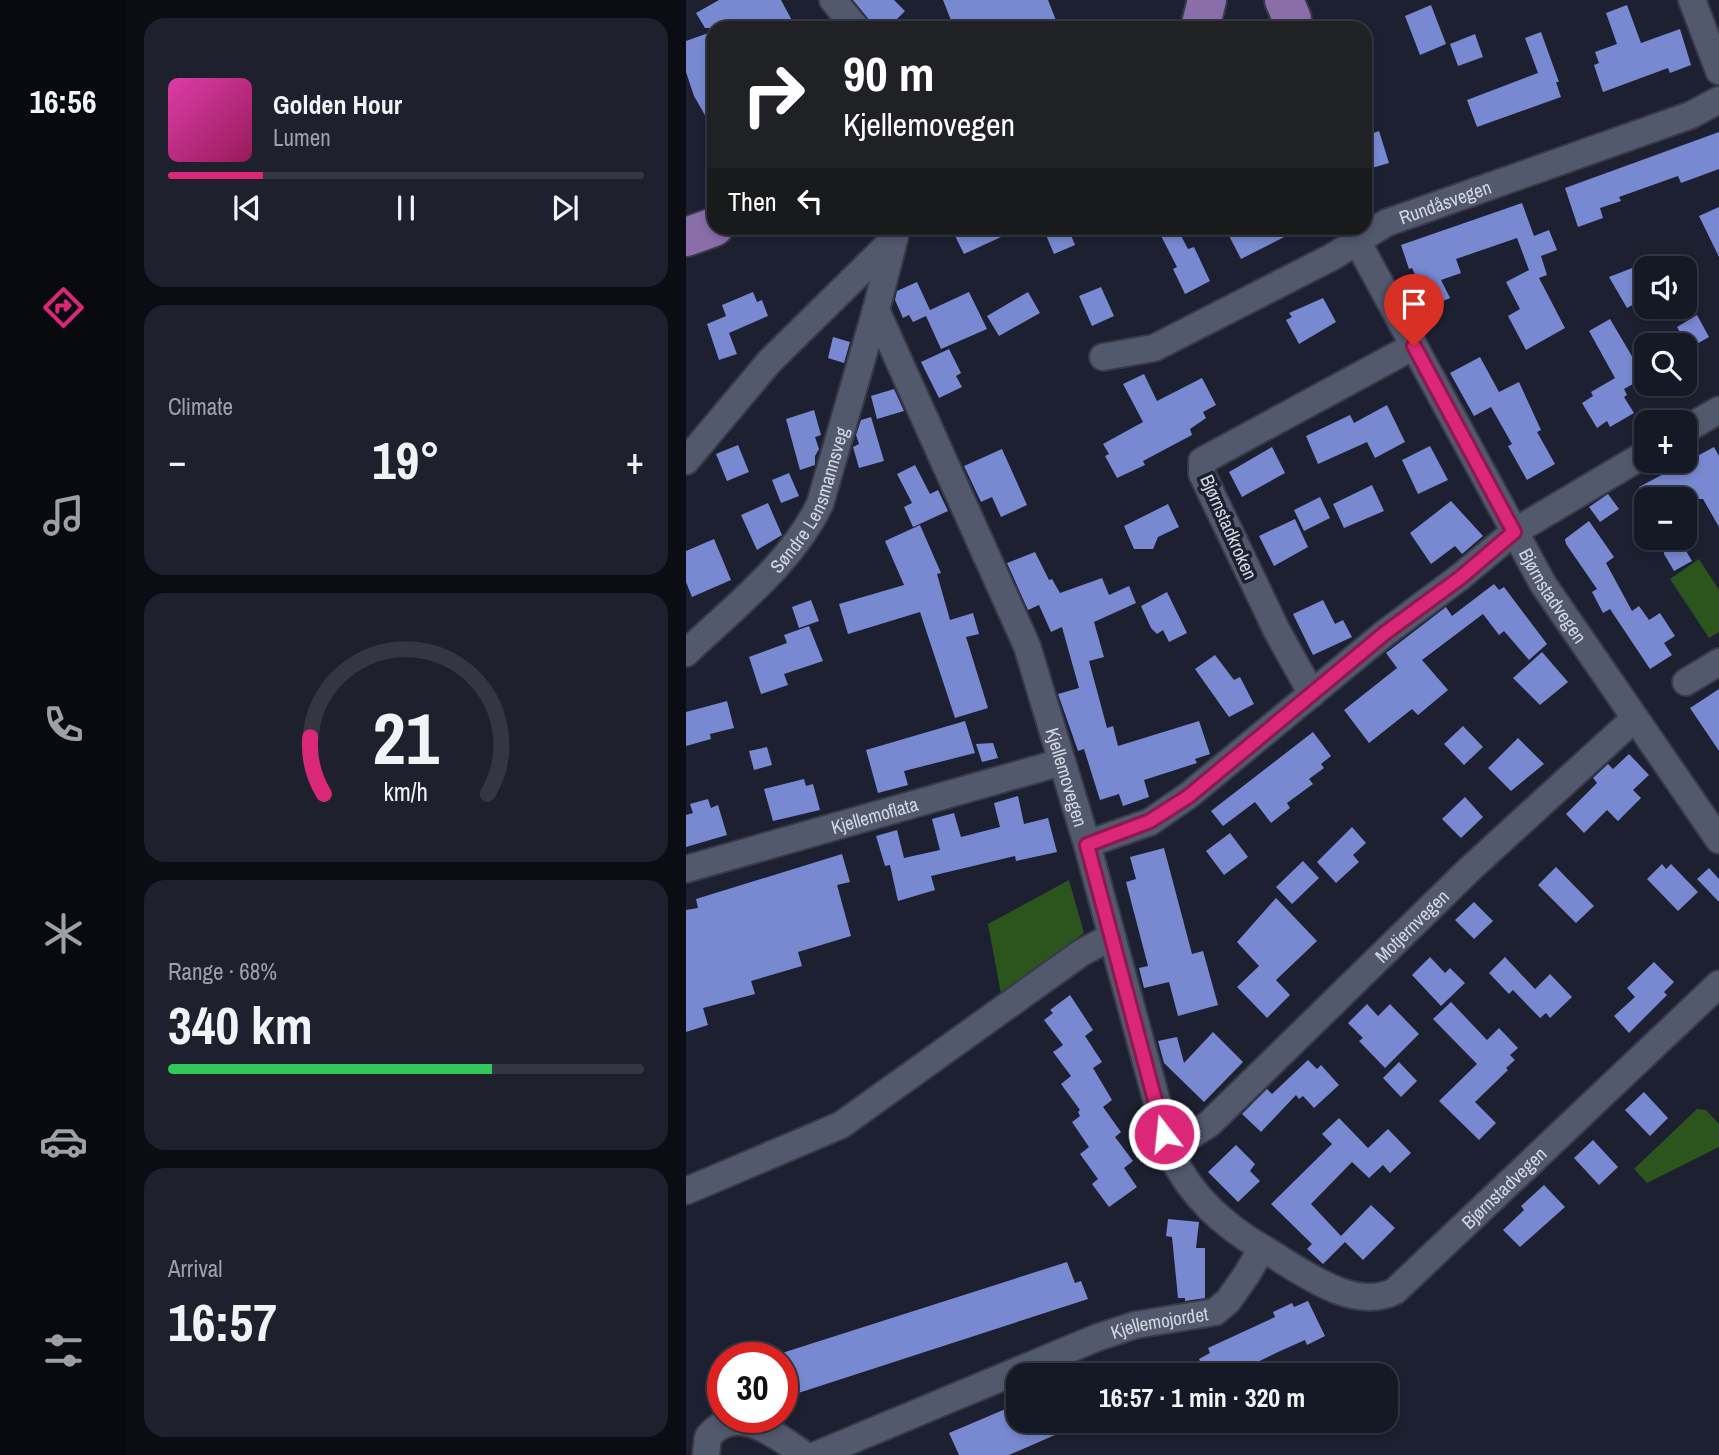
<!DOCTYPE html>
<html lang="en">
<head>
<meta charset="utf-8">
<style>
	:root { --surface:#151825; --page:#1e212d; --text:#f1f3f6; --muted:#9da0a7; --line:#343742; --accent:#db2777 }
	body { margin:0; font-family:"Archivo Narrow",sans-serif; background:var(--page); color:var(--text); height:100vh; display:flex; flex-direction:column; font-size:26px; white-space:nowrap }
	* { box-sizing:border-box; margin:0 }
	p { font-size:23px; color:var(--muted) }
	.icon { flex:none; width:38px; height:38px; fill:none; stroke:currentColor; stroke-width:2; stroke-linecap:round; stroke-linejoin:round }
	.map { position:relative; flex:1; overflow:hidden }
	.details { display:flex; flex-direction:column; gap:18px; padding:18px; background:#0c0d14; width:560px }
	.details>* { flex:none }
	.banner { position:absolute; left:21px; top:21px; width:665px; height:214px; border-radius:21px; box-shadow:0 4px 10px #0003,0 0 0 2px var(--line); background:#202124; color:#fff; overflow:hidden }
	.controls { position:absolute; left:948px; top:256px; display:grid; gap:14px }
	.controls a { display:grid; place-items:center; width:63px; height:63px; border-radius:14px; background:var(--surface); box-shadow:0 4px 10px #0003,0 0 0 2px var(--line); font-size:35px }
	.speed { position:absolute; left:21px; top:1342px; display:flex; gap:14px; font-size:35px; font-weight:700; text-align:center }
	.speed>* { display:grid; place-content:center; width:91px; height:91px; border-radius:50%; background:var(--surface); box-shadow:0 4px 10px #0003,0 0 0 2px var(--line); line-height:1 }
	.speed .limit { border:10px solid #d22; background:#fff; color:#111 }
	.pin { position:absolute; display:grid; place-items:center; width:60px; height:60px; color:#fff; margin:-72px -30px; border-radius:50% 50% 50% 0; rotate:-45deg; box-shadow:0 0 7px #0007 }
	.pin .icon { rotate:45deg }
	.me { position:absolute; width:77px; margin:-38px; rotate:344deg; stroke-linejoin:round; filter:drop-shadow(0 0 5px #0008) }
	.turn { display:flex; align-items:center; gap:24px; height:147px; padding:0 21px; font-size:32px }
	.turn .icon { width:91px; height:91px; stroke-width:2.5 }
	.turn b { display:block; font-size:49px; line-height:60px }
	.then { display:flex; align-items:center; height:66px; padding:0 21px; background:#0003; gap:14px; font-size:26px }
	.big { font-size:52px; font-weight:700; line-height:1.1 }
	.details .widget { flex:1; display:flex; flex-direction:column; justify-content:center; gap:10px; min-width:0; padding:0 24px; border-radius:21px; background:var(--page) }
	.details .dial { align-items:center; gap:0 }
	.dial svg { height:182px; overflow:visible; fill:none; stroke:var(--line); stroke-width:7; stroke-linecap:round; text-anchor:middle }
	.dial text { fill:var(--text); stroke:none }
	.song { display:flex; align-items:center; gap:21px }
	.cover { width:84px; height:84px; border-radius:10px; background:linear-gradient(135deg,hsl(320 70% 55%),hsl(330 70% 35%)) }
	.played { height:7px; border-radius:4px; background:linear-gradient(90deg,var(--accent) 20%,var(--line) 20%) }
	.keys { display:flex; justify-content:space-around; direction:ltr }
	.heat { display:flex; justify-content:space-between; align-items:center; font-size:38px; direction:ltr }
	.charge { height:10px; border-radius:5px; background:linear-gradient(90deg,#34c759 68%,var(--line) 0) }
	.trip { position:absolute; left:320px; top:1363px; width:392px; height:70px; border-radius:21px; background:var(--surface); box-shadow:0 4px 10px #0003,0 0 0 2px var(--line); font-weight:700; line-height:70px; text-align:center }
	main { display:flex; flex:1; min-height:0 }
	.menu { display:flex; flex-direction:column; width:126px; justify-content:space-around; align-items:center; background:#080a0f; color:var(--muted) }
	.menu .icon { width:49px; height:49px }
	.menu .selected { color:var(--accent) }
	.menu b { font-size:32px; color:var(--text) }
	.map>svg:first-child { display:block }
	.green { fill:#2c541d }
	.building { fill:#7889d2 }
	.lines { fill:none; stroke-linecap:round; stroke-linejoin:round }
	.minor-casing { stroke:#383a49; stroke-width:30 }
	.trunk-casing { stroke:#383a49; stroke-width:42 }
	.minor { stroke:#53596d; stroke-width:26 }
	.trunk { stroke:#8a6eaa; stroke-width:38 }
	.route-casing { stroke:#8e194d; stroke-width:18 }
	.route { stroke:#db2777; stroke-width:12 }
	.labels { text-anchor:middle; stroke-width:7; stroke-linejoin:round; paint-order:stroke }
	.street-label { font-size:19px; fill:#d3d7e2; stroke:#1c2031 }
</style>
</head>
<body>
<main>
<nav class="menu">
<b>16:56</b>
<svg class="icon selected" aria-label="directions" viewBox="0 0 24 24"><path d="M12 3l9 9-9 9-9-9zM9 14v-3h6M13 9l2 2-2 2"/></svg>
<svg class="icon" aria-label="music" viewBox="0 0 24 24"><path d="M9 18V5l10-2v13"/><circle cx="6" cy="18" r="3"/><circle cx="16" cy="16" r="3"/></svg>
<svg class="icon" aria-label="phone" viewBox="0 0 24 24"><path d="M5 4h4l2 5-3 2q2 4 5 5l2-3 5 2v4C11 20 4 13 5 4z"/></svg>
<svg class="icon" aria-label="climate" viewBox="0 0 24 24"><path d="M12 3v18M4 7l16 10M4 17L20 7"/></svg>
<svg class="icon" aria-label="car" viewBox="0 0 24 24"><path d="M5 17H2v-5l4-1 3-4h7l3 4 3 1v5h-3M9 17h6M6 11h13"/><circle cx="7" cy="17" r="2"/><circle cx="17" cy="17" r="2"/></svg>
<svg class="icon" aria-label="filters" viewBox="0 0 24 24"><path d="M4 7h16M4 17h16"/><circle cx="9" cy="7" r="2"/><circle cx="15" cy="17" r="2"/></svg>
</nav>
<section class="details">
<div class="widget">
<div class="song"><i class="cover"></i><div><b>Golden Hour</b><p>Lumen</p></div></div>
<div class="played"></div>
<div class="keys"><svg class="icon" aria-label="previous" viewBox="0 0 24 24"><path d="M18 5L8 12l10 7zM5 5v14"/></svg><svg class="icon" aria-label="pause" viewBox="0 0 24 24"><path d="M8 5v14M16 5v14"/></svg><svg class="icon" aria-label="next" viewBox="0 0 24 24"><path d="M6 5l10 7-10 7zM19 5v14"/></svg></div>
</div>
<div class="widget"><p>Climate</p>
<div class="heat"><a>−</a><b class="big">19°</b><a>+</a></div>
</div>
<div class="widget dial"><svg viewBox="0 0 100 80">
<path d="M14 69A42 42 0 1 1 86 69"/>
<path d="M14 69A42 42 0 0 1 8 44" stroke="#db2777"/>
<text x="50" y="56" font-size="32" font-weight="700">21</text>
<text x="50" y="72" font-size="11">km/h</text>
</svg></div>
<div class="widget"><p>Range · 68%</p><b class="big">340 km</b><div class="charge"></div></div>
<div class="widget"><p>Arrival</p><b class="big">16:57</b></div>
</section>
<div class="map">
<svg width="1033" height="1455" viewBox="0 0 1033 1455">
	<rect width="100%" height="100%" fill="#1c2031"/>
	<!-- green -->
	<g class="green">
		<polygon points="1013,559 1033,590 1033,632 1023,638 984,579"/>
		<polygon points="383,880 398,933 315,994 302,924"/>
		<polygon points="1011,1109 1020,1110 1033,1124 1033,1147 961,1183 948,1169"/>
	</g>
	<!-- building -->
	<g class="building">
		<polygon points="33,0 95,0 110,28 19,28 10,13"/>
		<polygon points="167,0 208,0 219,11 210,20 217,28 190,28"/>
		<polygon points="257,0 362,0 373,28 268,28"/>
		<polygon points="745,5 760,44 734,55 719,16"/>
		<polygon points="941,5 955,43 994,29 1005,65 984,73 982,68 917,92 908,65 913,63 909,52 931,44 920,13"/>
		<polygon points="28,31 28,131 8,96 0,72 0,41"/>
		<polygon points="855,32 873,82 870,82 875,97 791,127 781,100 852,73 839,38"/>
		<polygon points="789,34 797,57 772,66 764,44"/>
		<polygon points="693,131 703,163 679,170 679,136"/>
		<polygon points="1033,132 1033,169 995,183 992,176 933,197 935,201 914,208 917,218 892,227 879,188"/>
		<polygon points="836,203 848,236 863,230 871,250 855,256 861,275 853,278 879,328 840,350 822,316 834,309 820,282 843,270 831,238 770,259 775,273 755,280 764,298 744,307 726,268 723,269 715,245"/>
		<polygon points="1033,207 1033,257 1013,216"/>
		<polygon points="265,228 335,228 278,254"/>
		<polygon points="357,228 382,228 389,245 368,254"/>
		<polygon points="471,228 491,228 502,249 508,247 524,281 499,294 487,269 491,267"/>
		<polygon points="539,228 616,228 555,259"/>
		<polygon points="954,265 961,276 961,297 941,308 923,277"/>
		<polygon points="231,282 244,310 283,292 301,329 255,349 240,316 227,322 223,315 217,318 209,300 211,291"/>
		<polygon points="415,287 428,316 406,326 393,296"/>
		<polygon points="67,292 71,302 76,300 82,316 43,333 51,354 33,360 21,324 40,316 36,305"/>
		<polygon points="342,292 354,313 313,336 301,316"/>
		<polygon points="637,298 650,322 613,344 600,320 606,317 603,313"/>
		<polygon points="1011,315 1023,337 1009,345 1001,345 991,327"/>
		<polygon points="924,319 950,363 961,357 961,376 938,389 941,395 938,397 948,413 924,427 921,421 911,428 896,403 907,396 905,392 929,378 903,331"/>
		<polygon points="147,337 164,342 158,363 142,358"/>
		<polygon points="263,349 275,373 270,376 276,387 253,398 235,362"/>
		<polygon points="794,357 813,392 833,382 855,430 851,432 869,464 841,480 822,446 826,444 805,407 788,416 764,373"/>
		<polygon points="458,374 471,401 516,378 530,405 517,412 520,418 504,429 506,435 457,461 459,465 431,478 419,456 423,454 417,444 457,422 437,384"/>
		<polygon points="208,389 218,411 191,419 185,396"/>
		<polygon points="701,405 719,442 689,458 681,442 632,464 620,436 664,415 668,423"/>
		<polygon points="128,410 135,435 129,437 133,449 129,456 129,465 114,470 100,419"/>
		<polygon points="185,417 198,461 173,468 167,447 173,444 170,435 175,420"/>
		<polygon points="52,445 63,472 41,481 30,454"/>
		<polygon points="744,446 762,480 732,494 716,460"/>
		<polygon points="586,447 599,473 556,497 543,472"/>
		<polygon points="1028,447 1033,456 1033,527 1017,499 960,499 953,487"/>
		<polygon points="316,449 341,505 315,517 306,497 295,502 278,466"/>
		<polygon points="229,465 244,494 252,490 262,511 227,527 218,507 226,503 211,474"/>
		<polygon points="103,473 113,496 95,503 86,480"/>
		<polygon points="686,485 698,511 658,528 647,504"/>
		<polygon points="922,494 933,509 914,522 903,507"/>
		<polygon points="634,497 644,518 618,531 608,510"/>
		<polygon points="765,501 797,536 776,554 769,546 745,564 724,533"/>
		<polygon points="82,503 96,535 71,550 55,515"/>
		<polygon points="482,504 493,527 472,537 467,549 448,549 438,526"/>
		<polygon points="609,519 622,547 588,566 573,536"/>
		<polygon points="903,521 928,557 920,563 946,611 953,606 963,620 974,613 989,636 978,643 986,655 964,669 924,609 917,613 906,592 911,589 880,544 879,539"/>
		<polygon points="234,525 255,573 251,574 264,620 287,613 293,634 280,637 302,708 269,718 234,612 162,634 153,604 218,585 199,541"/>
		<polygon points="28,539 45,580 6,597 0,582 0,551"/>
		<polygon points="993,539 1006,561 988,571 978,554 978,547"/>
		<polygon points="349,552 363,580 366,579 374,593 416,578 423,595 443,586 450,603 408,622 418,657 403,661 421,728 427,726 432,746 513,721 524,754 509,759 511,763 458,780 463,797 437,806 433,794 414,800 398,749 392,751 372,694 393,688 376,627 365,632 353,605 342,610 321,563"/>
		<polygon points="808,584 813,590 818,587 861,644 843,660 818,631 813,635 797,614 736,660 762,690 732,715 726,709 683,743 658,710 711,668 700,653 760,607 766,616"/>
		<polygon points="481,592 501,633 483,642 477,630 471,634 465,628 455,606"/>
		<polygon points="125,600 133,621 113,628 106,607"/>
		<polygon points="637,600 649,624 657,620 666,637 627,655 607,614"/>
		<polygon points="123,626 137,661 98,674 102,685 75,694 63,657 101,643 98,635"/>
		<polygon points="856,652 882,682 854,705 827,678"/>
		<polygon points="529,655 548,680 554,677 568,704 543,717 509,669"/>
		<polygon points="1033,689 1033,751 1004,708"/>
		<polygon points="41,701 48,728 24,734 25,739 0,746 0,712"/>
		<polygon points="279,721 289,753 218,771 222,785 192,793 180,750"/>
		<polygon points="777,726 797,747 778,765 758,744"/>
		<polygon points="627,732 645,756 635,764 638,768 623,779 627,784 601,803 604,808 585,823 569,802 537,826 525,811"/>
		<polygon points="832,738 858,764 825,791 802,768"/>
		<polygon points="307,743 312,758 296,762 290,744"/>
		<polygon points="81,747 86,765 68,770 63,751"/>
		<polygon points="943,754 963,775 947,790 955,798 932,821 921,810 898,833 880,814 911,783 907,778 922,764 927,769"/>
		<polygon points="118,779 120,786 127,784 134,810 87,821 78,789"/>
		<polygon points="332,796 338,824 362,818 371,852 330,861 329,856 245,876 249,890 212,901 204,865 199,866 190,836 211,830 218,858 254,850 246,819 268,813 275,837 314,827 308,803"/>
		<polygon points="779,797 797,817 775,838 756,819"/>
		<polygon points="22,799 25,808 32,805 41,835 0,847 0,815 7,813 4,804"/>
		<polygon points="666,827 680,843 667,855 673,862 650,883 631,862"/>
		<polygon points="544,833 562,857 538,875 520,851"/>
		<polygon points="478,848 506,954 517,951 532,1005 492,1016 483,982 458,988 453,968 462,966 440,882 450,879 444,857"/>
		<polygon points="156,854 164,882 151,885 165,936 112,952 116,966 65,981 69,994 17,1008 22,1025 0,1032 0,910 12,908 10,899"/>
		<polygon points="617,861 633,878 606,904 590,887"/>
		<polygon points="976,864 980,869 985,864 1012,892 992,911 961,879"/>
		<polygon points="870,867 908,906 890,923 852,885"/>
		<polygon points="1023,868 1033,879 1033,902 1011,879"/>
		<polygon points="590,898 631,941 590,980 604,995 581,1018 551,987 573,966 551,942"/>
		<polygon points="788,902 807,921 788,939 769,920"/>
		<polygon points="744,957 759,973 764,968 779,983 755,1006 726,975"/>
		<polygon points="819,957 849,989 864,974 886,997 864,1018 860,1013 854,1018 827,990 823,994 803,973"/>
		<polygon points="968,962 988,982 978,992 981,995 943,1033 928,1016 949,997 941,988"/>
		<polygon points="384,995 407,1030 399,1036 416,1062 407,1068 426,1100 417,1107 435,1132 429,1137 447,1161 438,1168 451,1187 423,1207 406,1184 412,1179 394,1154 403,1147 386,1122 394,1116 392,1112 394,1110 375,1084 385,1076 367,1052 377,1045 358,1020 367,1013 364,1010"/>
		<polygon points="765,1002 801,1040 813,1028 832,1048 824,1055 829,1060 820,1068 822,1070 789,1102 810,1123 793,1140 753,1101 791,1064 747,1019"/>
		<polygon points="681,1004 692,1016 704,1004 733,1034 699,1068 673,1041 677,1038 662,1023"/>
		<polygon points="527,1032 557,1062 518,1102 478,1063 472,1041 491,1037 498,1063"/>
		<polygon points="622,1060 631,1069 635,1065 653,1085 628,1108 617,1096 613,1099 610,1095 575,1132 556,1114 581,1089 586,1094"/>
		<polygon points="713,1062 731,1081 715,1097 697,1078"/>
		<polygon points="958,1092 982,1118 964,1136 939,1110"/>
		<polygon points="653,1118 682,1148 702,1129 725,1153 704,1173 697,1165 683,1178 666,1162 625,1204 655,1236 685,1205 709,1228 677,1260 659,1242 637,1264 621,1249 626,1244 585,1204 646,1144 636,1134"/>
		<polygon points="907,1140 932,1167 913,1185 888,1158"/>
		<polygon points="550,1145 569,1164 564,1171 574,1181 552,1202 522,1172"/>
		<polygon points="858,1185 879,1207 834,1247 817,1230 838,1210 835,1206"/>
		<polygon points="482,1219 513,1222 510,1248 519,1248 519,1298 499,1301 499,1298 492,1298 486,1237 480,1236"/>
		<polygon points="381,1262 389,1283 395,1281 402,1299 100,1397 96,1387 96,1353"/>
		<polygon points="622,1301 639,1336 621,1345 619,1340 592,1352 555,1370 558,1376 521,1376 513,1359 524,1353 522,1348 589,1317 587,1312 606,1303 608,1307"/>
		<polygon points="329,1405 332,1421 401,1421 323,1455 273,1455 263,1433"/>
	</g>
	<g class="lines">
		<!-- minor casing -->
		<g class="minor-casing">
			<g id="minor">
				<polyline points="147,0 170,28"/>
				<polyline points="1006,0 1033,71"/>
				<path id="s1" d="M 211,228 L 190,310 L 341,646 L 401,844 L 464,822 L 503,795 L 699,633 L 774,577 L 828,532 L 961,453"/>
				<path id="s2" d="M 664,228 L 857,584 L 1033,840"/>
				<path id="s3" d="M 417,357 L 468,348 L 646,257 L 700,223 L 1005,115 L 1033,100"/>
				<polyline points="999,430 1033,410"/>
				<polyline points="0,461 83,362 208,239"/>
				<path id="s4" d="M 0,653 C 48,607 105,564 134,504 L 190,310"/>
				<polyline points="1000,682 1033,662"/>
				<polyline points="626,694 591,631 516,474 516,461 728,346"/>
				<path id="s5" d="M 0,869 L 376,762"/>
				<path id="s6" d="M 504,1136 L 523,1124 L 785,868 L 949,718"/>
				<polyline points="0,1191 155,1125 395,953 425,937"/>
				<path id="s7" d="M 576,1248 C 613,1269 666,1313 709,1291 L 1033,984"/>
				<path d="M 20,1455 L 22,1437 C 50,1402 91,1436 119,1455"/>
				<path id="s8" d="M 130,1455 L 410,1338 L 449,1325 L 529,1312 L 542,1301 L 561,1274 L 576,1248 C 536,1224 505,1196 485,1154 L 401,844"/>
			</g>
		</g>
		<!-- trunk casing -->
		<g class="trunk-casing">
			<g id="trunk">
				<polyline points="598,0 606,19 605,28"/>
				<polyline points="514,28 521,0"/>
				<polyline points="0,237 28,227"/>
			</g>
		</g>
		<!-- minor -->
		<use href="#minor" class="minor"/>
		<!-- trunk -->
		<use href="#trunk" class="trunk"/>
	</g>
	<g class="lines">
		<!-- route casing -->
		<g class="route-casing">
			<polyline id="route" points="478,1134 401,845 464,821 503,796 699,633 774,578 828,532 728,346"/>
		</g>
		<!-- route -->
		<use href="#route" class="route"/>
	</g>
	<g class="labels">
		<!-- street labels -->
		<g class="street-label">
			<text dy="7" stroke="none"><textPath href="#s3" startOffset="378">Rundåsvegen</textPath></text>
			<text dy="7" stroke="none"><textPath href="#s4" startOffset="201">Søndre Lensmannsveg</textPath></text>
			<text transform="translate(543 527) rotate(66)" y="7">Bjørnstadkroken</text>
			<text dy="7" stroke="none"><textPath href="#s2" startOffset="420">Bjørnstadvegen</textPath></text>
			<text dy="7" stroke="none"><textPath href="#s1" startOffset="590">Kjellemovegen</textPath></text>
			<text dy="7" stroke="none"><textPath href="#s5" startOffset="196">Kjellemoflata</textPath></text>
			<text dy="7" stroke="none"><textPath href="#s6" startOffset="306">Motjernvegen</textPath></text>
			<text dy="7" stroke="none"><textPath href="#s7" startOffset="296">Bjørnstadvegen</textPath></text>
			<text dy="7" stroke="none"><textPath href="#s8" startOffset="369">Kjellemojordet</textPath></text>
		</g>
	</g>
</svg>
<div class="controls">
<a><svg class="icon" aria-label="sound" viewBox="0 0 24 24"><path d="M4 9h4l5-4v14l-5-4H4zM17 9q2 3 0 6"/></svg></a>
<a><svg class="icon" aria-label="search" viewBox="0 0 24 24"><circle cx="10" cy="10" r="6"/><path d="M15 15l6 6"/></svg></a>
<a>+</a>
<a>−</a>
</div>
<div class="speed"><div class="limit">30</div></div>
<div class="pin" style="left:728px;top:346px;background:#d93025"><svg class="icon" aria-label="arrive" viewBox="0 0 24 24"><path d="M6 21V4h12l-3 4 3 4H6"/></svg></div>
<svg class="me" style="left:478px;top:1134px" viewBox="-20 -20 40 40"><circle r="17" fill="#db2777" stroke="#fff" stroke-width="3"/><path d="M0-11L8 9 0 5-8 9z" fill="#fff"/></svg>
<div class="trip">16:57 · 1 min · 320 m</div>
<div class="banner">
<div class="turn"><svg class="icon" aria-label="right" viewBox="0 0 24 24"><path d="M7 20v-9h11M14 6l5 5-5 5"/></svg><div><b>90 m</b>Kjellemovegen</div></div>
<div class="then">Then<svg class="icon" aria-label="left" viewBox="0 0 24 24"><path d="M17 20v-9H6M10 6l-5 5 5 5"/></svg></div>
</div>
</div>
</main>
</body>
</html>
